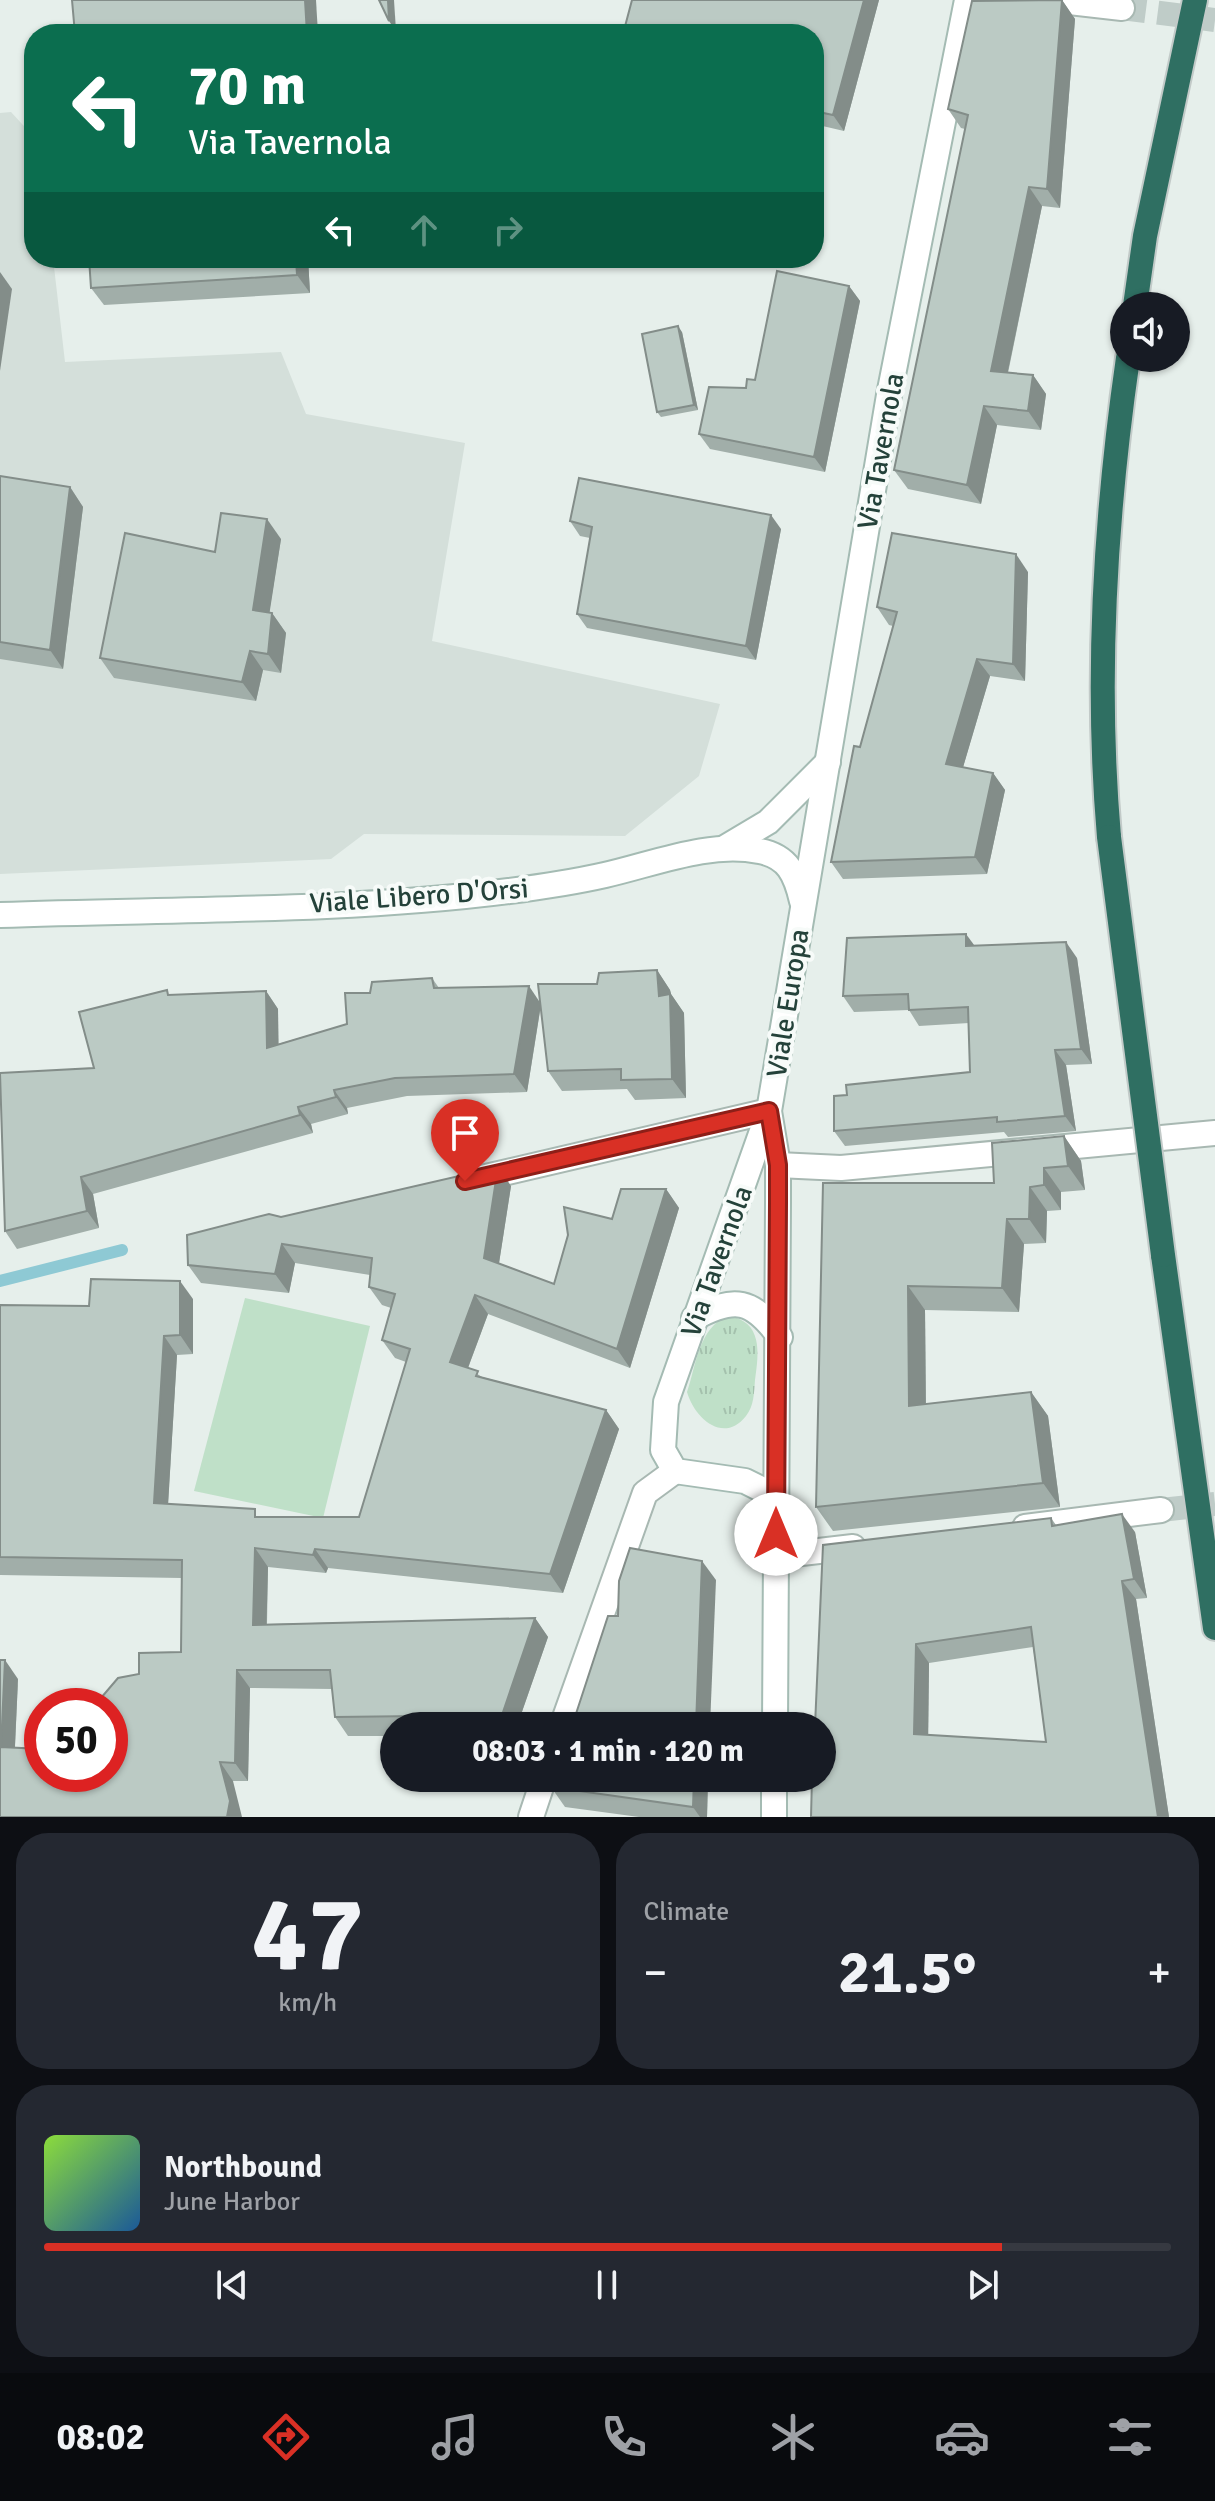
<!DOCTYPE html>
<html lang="en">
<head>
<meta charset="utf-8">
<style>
	:root { --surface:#171b24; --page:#242831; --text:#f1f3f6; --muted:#9ea1a6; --line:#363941; --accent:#d93025 }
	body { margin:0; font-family:Signika,sans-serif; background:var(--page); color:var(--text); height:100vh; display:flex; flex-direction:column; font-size:30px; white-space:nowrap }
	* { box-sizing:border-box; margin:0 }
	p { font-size:26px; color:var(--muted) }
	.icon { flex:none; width:44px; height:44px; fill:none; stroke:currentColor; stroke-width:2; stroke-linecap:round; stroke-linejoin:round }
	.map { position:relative; height:1817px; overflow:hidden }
	.panel { display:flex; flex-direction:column; gap:16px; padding:16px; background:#0d0f14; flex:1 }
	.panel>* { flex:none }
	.banner { position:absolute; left:24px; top:24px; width:800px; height:244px; border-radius:32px; box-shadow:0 2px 6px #0004; background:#0b6e4f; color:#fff; overflow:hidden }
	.fabs { position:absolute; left:1110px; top:292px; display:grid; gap:16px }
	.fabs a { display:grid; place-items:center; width:80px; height:80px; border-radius:50%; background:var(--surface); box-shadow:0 2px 6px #0004; font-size:40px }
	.speed { position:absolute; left:24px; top:1688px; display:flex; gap:16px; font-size:40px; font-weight:700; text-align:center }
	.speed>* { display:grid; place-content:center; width:104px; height:104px; border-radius:50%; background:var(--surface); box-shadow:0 2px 6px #0004; line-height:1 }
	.speed .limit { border:12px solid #d22; background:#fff; color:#111 }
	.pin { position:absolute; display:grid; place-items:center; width:68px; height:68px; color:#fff; margin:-82px -34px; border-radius:50% 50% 50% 0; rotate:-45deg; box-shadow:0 0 8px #0007 }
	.pin .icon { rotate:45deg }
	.me { position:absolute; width:88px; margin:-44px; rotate:0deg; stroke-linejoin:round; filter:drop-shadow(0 0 6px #0008) }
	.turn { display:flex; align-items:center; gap:28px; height:168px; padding:0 32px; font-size:36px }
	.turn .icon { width:104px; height:104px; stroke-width:2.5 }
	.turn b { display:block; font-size:56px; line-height:68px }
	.lanes { display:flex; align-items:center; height:76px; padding:0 32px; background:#0003; justify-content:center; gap:40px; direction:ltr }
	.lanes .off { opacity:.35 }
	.big { font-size:60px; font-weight:700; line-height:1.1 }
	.panel .tile { flex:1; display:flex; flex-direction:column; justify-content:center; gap:12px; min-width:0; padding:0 28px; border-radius:32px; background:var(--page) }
	.panel .dial { align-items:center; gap:0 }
	.dial b { font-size:104px; line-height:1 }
	.song { display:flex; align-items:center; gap:24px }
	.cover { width:96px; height:96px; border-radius:12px; background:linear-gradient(135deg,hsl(90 70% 55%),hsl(210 70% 35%)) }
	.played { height:8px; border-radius:4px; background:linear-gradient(90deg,var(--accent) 85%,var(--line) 85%) }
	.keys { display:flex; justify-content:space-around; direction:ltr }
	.heat { display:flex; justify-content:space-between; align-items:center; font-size:44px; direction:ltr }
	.panel .tiles { flex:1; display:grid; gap:16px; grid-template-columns:1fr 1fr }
	.tile:last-child { grid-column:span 2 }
	.trip { position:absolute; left:380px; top:1712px; width:456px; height:80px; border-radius:40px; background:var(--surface); box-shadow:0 2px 6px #0004; font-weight:700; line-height:80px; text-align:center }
	.tabs { display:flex; height:128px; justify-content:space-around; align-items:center; background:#090b0e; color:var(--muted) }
	.tabs .icon { width:56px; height:56px }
	.tabs .current { color:var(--accent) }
	.tabs b { font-size:36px; color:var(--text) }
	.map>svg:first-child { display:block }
	.built { fill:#d4dfda }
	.grass { fill:url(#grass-tufts) }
	.garden { fill:#bfe0c8 }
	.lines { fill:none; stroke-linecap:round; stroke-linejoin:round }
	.stream { stroke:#8ec9d4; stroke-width:12 }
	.street-tunnel { stroke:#bfccc8; stroke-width:24; stroke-dasharray:24 12; stroke-linecap:butt }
	.street-casing { stroke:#a8b8b2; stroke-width:28 }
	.secondary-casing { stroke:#a4bbb3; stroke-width:28 }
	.highway-casing { stroke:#c2cac8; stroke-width:28 }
	.street { stroke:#fff; stroke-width:24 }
	.secondary { stroke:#fff; stroke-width:24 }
	.highway { stroke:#2f6f62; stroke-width:24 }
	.highway-bridge-casing { stroke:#c2cac8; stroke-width:28; stroke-linecap:butt }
	.highway-bridge { stroke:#2f6f62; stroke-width:24 }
	.wall { fill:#a1aea9; fill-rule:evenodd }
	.shaded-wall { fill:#838d89 }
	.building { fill:#bbcac4; stroke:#838d89; stroke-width:2; fill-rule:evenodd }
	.route-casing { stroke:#8d1f18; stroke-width:20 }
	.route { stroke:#d93025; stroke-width:14 }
	.labels { text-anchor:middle; stroke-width:8; stroke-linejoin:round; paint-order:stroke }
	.street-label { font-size:28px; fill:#24423a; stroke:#f7fbf9 }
</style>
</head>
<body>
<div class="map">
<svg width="1215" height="1817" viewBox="0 0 1215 1817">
	<defs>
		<pattern id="grass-tufts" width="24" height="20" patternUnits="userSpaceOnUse" patternTransform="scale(2)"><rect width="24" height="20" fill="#bfe0c8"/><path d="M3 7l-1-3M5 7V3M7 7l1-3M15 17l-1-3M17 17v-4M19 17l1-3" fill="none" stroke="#a4c1ad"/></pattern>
	</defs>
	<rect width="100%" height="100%" fill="#e6efeb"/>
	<!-- built -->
	<polygon class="built" points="11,112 34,137 34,258 53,258 65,362 281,352 306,414 465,443 432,641 720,704 699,776 625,836 364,834 331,859 0,874 0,113"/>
	<!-- grass -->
	<path class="grass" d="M 728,1316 C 763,1321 759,1353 755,1380 C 754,1393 754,1406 746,1416 C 723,1445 694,1417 687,1392 C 696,1365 699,1327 728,1316 Z"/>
	<!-- garden -->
	<polygon class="garden" points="245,1298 370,1326 323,1518 194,1491"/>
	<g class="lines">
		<!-- stream -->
		<polyline class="stream" points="0,1281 122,1250"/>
		<!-- street-tunnel -->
		<g class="street-tunnel">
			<polyline points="1122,8 1215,20"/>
			<polyline points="1161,1510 1215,1504"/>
		</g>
		<!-- street casing -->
		<g class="street-casing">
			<g id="street">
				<polyline points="1052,0 1122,8"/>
				<polyline points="778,1165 841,1168 1215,1133"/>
				<polyline points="473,1180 769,1111"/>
				<polyline points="1025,1527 1161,1510"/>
				<polyline points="776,1556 853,1547"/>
				<polyline points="562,1726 645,1493 675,1471"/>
				<polyline points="531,1817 544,1778"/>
			</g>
		</g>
		<!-- secondary casing -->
		<g class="secondary-casing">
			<g id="secondary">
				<polyline points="726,847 768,822 828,762"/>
				<path d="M 0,915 C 167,909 345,912 509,891 C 541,887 574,882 605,875 C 654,864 709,841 759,851 C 788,856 796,875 802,901"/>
				<polyline points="767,1117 666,1402 663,1450 675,1471 745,1481 763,1490 776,1513"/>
				<path d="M 694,1318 C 735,1296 752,1299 780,1337"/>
				<polyline points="775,1726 778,1202 778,1165 769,1111 889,395 967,0"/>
				<polyline points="774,1817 774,1778"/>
			</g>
		</g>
		<!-- highway casing -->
		<g class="highway-casing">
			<g id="highway">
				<polyline points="1135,306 1145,236 1195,0"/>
				<path d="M 1109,837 C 1095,676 1105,517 1128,358"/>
				<polyline points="1163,1255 1215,1628"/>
			</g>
		</g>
		<!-- street -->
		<use href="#street" class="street"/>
		<!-- secondary -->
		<use href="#secondary" class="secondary"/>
		<!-- highway -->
		<use href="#highway" class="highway"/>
		<!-- highway-bridge casing -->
		<g class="highway-bridge-casing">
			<polyline id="highway-bridge" points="1109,837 1163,1255"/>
		</g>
		<!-- highway-bridge -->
		<use href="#highway-bridge" class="highway-bridge"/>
	</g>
	<!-- wall -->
	<g class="wall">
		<polygon points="632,0 879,0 844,131 814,124 814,34"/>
		<polygon points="1062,0 1075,19 1060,208 1042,206 1008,373 1033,375 1046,394 1041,430 997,425 981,504 908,489 894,470 965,129 961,128 948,109"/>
		<polygon points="308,258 310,293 104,305 91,288"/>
		<polygon points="849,286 860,301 825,472 710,449 699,434"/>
		<polygon points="682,332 698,410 661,417 657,412"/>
		<polygon points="0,476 70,487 83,507 63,669 0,659"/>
		<polygon points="570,521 781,529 756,660 587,628 577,614 590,538 580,536"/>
		<polygon points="281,539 269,613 272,613 286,633 281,673 263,670 256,701 114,678 100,658 215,552"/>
		<polygon points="1028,572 1025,681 990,676 963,767 993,773 1005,790 987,874 843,879 831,862 893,626 889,625 877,607"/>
		<polygon points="974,945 1077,958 1092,1064 1066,1065 1076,1131 1008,1137 1004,1132 845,1146 834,1131 847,1095 970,1072 969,1023 919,1026 909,1010 854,1012 843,996"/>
		<polygon points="657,970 670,990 671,994 684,1013 686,1098 635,1100 627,1089 562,1091 548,1071 541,1005 527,1092 407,1096 347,1108 348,1114 311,1124 313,1133 93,1194 99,1228 17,1249 5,1231 171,995 266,991 278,1009 278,1044 347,1024 370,993 432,978 439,988 540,1003 597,984"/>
		<polygon points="1064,1136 1081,1161 1085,1190 1061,1192 1061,1210 1047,1211 1046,1243 1024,1244 1019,1312 925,1310 926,1404 1031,1392 1048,1416 1060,1507 833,1531 816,1507 823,1183 994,1183"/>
		<polygon points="511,1186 499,1263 554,1284 612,1219 666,1189 679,1208 630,1368 488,1314 468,1368 482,1377 606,1410 619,1429 563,1593 328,1568 326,1573 268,1567 267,1624 535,1618 548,1637 517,1726 394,1726 394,1736 348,1736 335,1717 332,1689 250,1688 248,1781 233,1781 0,1817 18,1679 15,1747 110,1774 139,1674 181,1652 181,1578 0,1575 0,1305 89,1306 193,1299 193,1354 177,1355 168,1504 261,1517 359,1517 406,1362 395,1358 382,1340 391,1308 382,1305 369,1287 370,1275 295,1263 289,1293 201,1283 188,1265 281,1217"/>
		<path d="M 1051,1518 L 1056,1525 L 1135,1532 L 1147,1598 L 1136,1599 L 1169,1817 L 822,1726 ZM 1033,1647 L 1046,1742 L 928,1735 L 929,1663 Z"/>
		<polygon points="555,1778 708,1778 707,1817 639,1817 565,1807 551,1787"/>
	</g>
	<!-- shaded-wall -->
	<g class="shaded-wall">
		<polygon points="305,0 316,0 318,34 307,34"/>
		<polygon points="388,0 394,0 396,31 389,21"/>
		<polygon points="864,0 879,0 844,131 833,115"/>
		<polygon points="1062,0 1075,19 1060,208 1047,189"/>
		<polygon points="1029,187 1042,206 1004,390 991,371"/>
		<polygon points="296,258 308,258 310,293 297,275"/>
		<polygon points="0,272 12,289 0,371"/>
		<polygon points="849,286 860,301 825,472 814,457"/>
		<polygon points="678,326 682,332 698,410 694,405"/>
		<polygon points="1033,375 1046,394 1041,430 1028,411"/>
		<polygon points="984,406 997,425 981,504 967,485"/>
		<polygon points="70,487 83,507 63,669 50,650"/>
		<polygon points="771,515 781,529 756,660 746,646"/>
		<polygon points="267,519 281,539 267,629 253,610"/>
		<polygon points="1016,554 1028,572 1025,681 1013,664"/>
		<polygon points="272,613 286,633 281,673 268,654"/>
		<polygon points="250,651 263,670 256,701 242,682"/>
		<polygon points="977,659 990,676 959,781 946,764"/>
		<polygon points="993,773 1005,790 987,874 975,857"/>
		<polygon points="966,934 977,949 966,946"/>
		<polygon points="1066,942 1077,958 1092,1064 1081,1049"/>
		<polygon points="657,970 670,990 671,994 684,1013 686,1098 672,1079 659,996"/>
		<polygon points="529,986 541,1004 527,1092 514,1074"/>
		<polygon points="266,991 278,1009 279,1065 267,1048"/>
		<polygon points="1055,1050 1066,1065 1076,1131 1065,1116"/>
		<polygon points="334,1090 347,1108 348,1114 336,1097"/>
		<polygon points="298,1107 311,1124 313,1133 300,1115"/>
		<polygon points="1064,1136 1081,1161 1085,1190 1068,1166"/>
		<polygon points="498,1167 511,1186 497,1276 484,1258"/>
		<polygon points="1044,1168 1061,1192 1061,1210 1044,1185"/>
		<polygon points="81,1177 93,1194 99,1228 87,1211"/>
		<polygon points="1030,1187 1047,1211 1046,1243 1029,1219"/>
		<polygon points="666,1189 679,1208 630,1368 617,1349"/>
		<polygon points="1007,1219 1024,1244 1019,1312 1002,1288"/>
		<polygon points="282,1244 295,1263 289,1293 275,1274"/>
		<polygon points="180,1281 193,1299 193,1354 180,1335"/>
		<polygon points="908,1286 925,1310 926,1431 909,1406"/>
		<polygon points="475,1295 488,1314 463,1381 450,1362"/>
		<polygon points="164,1336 177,1355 167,1522 154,1503"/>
		<polygon points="1031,1392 1048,1416 1060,1507 1043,1483"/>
		<polygon points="606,1410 619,1429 563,1593 550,1574"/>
		<polygon points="1122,1514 1135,1532 1147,1598 1134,1579"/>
		<polygon points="255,1548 268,1567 266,1643 253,1625"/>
		<polygon points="315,1549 328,1568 326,1573 313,1555"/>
		<polygon points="702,1561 716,1580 710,1726 696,1726"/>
		<polygon points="1122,1581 1136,1599 1169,1817 1158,1817"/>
		<polygon points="535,1618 548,1637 517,1726 509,1726 502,1715"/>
		<polygon points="916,1644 929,1663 928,1753 914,1734"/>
		<polygon points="5,1660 18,1679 14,1766 1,1747"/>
		<polygon points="237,1670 250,1688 248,1781 235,1763"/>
		<polygon points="220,1762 233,1781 242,1817 227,1817"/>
		<polygon points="694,1778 708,1778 707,1817 700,1817 693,1807"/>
	</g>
	<!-- building -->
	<g class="building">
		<polygon points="72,0 305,0 307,34 75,34"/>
		<polygon points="379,0 388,0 389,21"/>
		<polygon points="632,0 864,0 833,115 814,111 814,34 623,34"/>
		<polygon points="1062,0 1047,189 1029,187 991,371 1033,375 1028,411 984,406 967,485 894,470 968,115 948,109 972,1"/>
		<polygon points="89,258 296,258 297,275 91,288"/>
		<polygon points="777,271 849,286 814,457 699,434 709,387 746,388 747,379 755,380"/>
		<polygon points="678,326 694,405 657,412 642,334"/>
		<polygon points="0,476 70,487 50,650 0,642"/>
		<polygon points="579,478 771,515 746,646 577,614 592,527 570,521"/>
		<polygon points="221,513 267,519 253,610 272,613 268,654 250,651 242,682 100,658 125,533 215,552"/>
		<polygon points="892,533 1016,554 1013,664 977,659 946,764 993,773 975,857 831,862 854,746 860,747 897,612 877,607"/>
		<polygon points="966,934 966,946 1066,942 1081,1049 1055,1050 1065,1116 997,1122 997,1117 834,1131 834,1096 847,1095 846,1085 970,1072 968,1007 909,1010 908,994 843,996 847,938"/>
		<polygon points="657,970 659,996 670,994 672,1079 621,1080 621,1069 548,1071 538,984 597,984 599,973"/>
		<polygon points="432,978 434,988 529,986 514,1074 395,1078 334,1090 336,1097 298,1107 300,1115 81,1177 87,1211 5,1231 0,1073 94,1068 79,1012 167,990 168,995 266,991 267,1048 347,1024 345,993 370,993 372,982"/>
		<polygon points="1064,1136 1068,1166 1044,1168 1044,1185 1030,1187 1029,1219 1007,1219 1002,1288 908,1286 909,1406 1031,1392 1043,1483 816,1507 823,1183 994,1183 992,1143"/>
		<polygon points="498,1167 484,1258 554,1284 568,1235 564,1207 612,1219 621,1189 666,1189 617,1349 475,1295 450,1362 478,1371 476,1376 606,1410 550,1574 315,1549 313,1555 255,1548 253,1625 535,1618 502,1715 335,1717 330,1670 237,1670 235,1763 220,1762 230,1801 227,1817 0,1817 0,1660 5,1660 1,1747 42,1749 42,1774 110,1774 110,1706 95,1705 118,1678 139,1674 139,1653 181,1652 182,1560 0,1557 0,1305 89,1306 91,1279 180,1281 180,1335 164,1336 154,1503 255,1509 255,1517 359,1517 410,1349 382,1340 395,1294 369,1287 372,1258 282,1244 275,1274 188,1265 187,1235 269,1214 281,1217"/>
		<path d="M 1122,1514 L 1134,1579 L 1122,1581 L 1158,1817 L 811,1817 L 812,1778 L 822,1778 L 822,1726 L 815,1726 L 823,1545 L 1051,1518 L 1052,1526 ZM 1031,1627 L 1046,1742 L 914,1734 L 916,1644 Z"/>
		<polygon points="630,1548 702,1561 696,1726 572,1726 608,1616 618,1616 619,1581"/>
		<polygon points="555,1778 694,1778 693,1807 551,1787"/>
	</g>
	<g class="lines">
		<!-- route casing -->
		<g class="route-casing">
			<polyline id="route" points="465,1181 769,1111 778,1165 778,1202 776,1534"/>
		</g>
		<!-- route -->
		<use href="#route" class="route"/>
	</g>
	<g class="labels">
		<!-- street labels -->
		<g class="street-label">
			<text transform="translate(880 451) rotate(-80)" y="10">Via Tavernola</text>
			<text transform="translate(419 895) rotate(-4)" y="10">Viale Libero D'Orsi</text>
			<text transform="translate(787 1003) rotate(-81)" y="10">Viale Europa</text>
			<text transform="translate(716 1261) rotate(-70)" y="10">Via Tavernola</text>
		</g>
	</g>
</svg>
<div class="fabs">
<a><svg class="icon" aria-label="sound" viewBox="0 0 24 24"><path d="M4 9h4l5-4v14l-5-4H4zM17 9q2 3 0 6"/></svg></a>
</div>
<div class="speed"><div class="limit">50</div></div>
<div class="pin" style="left:465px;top:1181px;background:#d93025"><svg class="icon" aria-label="arrive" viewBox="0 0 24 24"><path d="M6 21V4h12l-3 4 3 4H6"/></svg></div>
<svg class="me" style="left:776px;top:1534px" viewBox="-20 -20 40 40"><circle r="19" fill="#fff"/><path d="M0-13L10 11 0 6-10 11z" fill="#d93025"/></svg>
<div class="trip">08:03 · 1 min · 120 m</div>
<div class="banner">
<div class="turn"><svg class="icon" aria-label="left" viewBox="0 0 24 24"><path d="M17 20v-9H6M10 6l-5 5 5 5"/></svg><div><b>70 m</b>Via Tavernola</div></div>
<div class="lanes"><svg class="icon" aria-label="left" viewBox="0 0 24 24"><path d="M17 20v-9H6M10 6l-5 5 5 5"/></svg><svg class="icon off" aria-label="ahead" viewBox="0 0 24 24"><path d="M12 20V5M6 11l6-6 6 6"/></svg><svg class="icon off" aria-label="right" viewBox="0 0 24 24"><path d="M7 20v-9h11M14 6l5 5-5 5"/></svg></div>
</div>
</div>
<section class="panel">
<div class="tiles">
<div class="tile dial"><b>47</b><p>km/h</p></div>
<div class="tile"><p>Climate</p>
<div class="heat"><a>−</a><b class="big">21.5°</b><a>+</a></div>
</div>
<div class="tile">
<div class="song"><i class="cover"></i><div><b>Northbound</b><p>June Harbor</p></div></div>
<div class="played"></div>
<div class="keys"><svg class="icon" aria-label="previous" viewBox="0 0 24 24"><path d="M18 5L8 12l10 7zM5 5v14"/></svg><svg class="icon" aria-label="pause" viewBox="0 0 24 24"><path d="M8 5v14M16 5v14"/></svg><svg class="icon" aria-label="next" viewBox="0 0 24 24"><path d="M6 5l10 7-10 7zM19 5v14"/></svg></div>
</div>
</div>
</section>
<nav class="tabs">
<b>08:02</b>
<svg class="icon current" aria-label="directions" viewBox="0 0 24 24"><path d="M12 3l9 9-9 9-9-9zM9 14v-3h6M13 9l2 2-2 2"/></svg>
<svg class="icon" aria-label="music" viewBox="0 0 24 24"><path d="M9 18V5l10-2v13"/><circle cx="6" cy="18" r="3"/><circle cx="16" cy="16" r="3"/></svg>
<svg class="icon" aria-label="phone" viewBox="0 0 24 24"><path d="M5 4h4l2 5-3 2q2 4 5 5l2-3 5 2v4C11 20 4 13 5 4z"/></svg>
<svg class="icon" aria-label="climate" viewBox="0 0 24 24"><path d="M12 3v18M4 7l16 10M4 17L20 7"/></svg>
<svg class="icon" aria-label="car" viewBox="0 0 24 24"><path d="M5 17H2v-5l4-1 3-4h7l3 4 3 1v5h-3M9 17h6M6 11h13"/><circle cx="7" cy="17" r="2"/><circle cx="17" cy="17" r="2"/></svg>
<svg class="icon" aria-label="filters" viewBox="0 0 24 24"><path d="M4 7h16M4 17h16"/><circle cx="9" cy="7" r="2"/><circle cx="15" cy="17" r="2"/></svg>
</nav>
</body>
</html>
